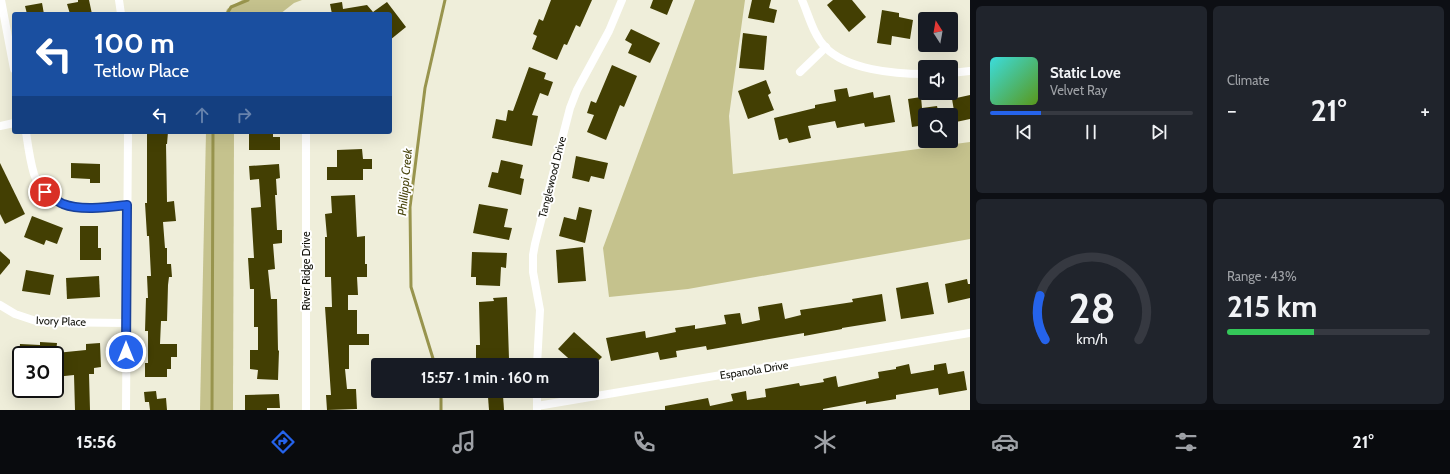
<!DOCTYPE html>
<html lang="en">
<head>
<meta charset="utf-8">
<style>
	:root { --surface:#171b24; --page:#20242c; --text:#f1f3f6; --muted:#9ea1a6; --line:#363941; --accent:#2563eb }
	body { margin:0; font-family:Cabin,sans-serif; background:var(--page); color:var(--text); height:100vh; display:flex; flex-direction:column; font-size:15px; white-space:nowrap }
	* { box-sizing:border-box; margin:0 }
	p { font-size:13px; color:var(--muted) }
	.icon { flex:none; width:22px; height:22px; fill:none; stroke:currentColor; stroke-width:2; stroke-linecap:round; stroke-linejoin:round }
	.map { position:relative; flex:1; overflow:hidden }
	.panel { display:flex; flex-direction:column; gap:6px; padding:6px; background:#0d0f14; width:480px }
	.panel>* { flex:none }
	.hud { position:absolute; left:12px; top:12px; width:380px; height:122px; border-radius:4px; box-shadow:0 4px 16px #0002; background:#1a4fa0; color:#fff; overflow:hidden }
	.needle { width:26px; rotate:349deg }
	.fabs { position:absolute; left:918px; top:12px; display:grid; gap:8px }
	.fabs a { display:grid; place-items:center; width:40px; height:40px; border-radius:4px; background:var(--surface); box-shadow:0 4px 16px #0002; font-size:20px }
	.speed { position:absolute; left:12px; top:346px; display:flex; gap:8px; font-size:20px; font-weight:700; text-align:center }
	.speed>* { display:grid; place-content:center; width:52px; height:52px; border-radius:50%; background:var(--surface); box-shadow:0 4px 16px #0002; line-height:1 }
	.speed .limit { border:2px solid #111; border-radius:6px; background:#fff; color:#111 }
	.pin { position:absolute; display:grid; place-items:center; width:34px; height:34px; color:#fff; margin:-17px; border:2px solid #fff; border-radius:50%; box-shadow:0 1px 4px #0007 }
	.me { position:absolute; width:44px; margin:-22px; rotate:0deg; stroke-linejoin:round; filter:drop-shadow(0 0 3px #0008) }
	.turn { display:flex; align-items:center; gap:14px; height:84px; padding:0 16px; font-size:18px }
	.turn .icon { width:52px; height:52px; stroke-width:2.5 }
	.turn b { display:block; font-size:28px; line-height:34px }
	.lanes { display:flex; align-items:center; height:38px; padding:0 16px; background:#0003; justify-content:center; gap:20px; direction:ltr }
	.lanes .off { opacity:.35 }
	.big { font-size:30px; font-weight:700; line-height:1.1 }
	.panel .card { flex:1; display:flex; flex-direction:column; justify-content:center; gap:6px; min-width:0; padding:0 14px; border-radius:6px; background:var(--page) }
	.panel .dial { align-items:center; gap:0 }
	.dial svg { height:104px; overflow:visible; fill:none; stroke:var(--line); stroke-width:7; stroke-linecap:round; text-anchor:middle }
	.dial text { fill:var(--text); stroke:none }
	.song { display:flex; align-items:center; gap:12px }
	.cover { width:48px; height:48px; border-radius:6px; background:linear-gradient(135deg,hsl(180 70% 55%),hsl(90 70% 35%)) }
	.played { height:4px; border-radius:2px; background:linear-gradient(90deg,var(--accent) 25%,var(--line) 25%) }
	.keys { display:flex; justify-content:space-around; direction:ltr }
	.heat { display:flex; justify-content:space-between; align-items:center; font-size:22px; direction:ltr }
	.charge { height:6px; border-radius:3px; background:linear-gradient(90deg,#34c759 43%,var(--line) 0) }
	.panel .tiles { flex:1; display:grid; gap:6px; grid-template-columns:repeat(2,1fr) }
	.trip { position:absolute; left:371px; top:358px; width:228px; height:40px; border-radius:4px; background:var(--surface); box-shadow:0 4px 16px #0002; font-weight:700; line-height:40px; text-align:center }
	.tab-bar { display:flex; height:64px; justify-content:space-around; align-items:center; background:#090b0e; color:var(--muted) }
	.tab-bar .icon { width:28px; height:28px }
	.tab-bar .selected { color:var(--accent) }
	.tab-bar b { font-size:18px; color:var(--text) }
	main { display:flex; flex:1; min-height:0 }
	.map>svg:first-child { display:block }
	.green { fill:#c5c28d }
	.lines { fill:none; stroke-linecap:round; stroke-linejoin:round }
	.stream { stroke:#98944d; stroke-width:3 }
	.building { fill:#433f03 }
	.street { stroke:#fff; stroke-width:8 }
	.route-casing { stroke:#184099; stroke-width:10 }
	.route { stroke:#2563eb; stroke-width:7 }
	.labels { text-anchor:middle; stroke-width:4; stroke-linejoin:round; paint-order:stroke }
	.street-label { font-size:11px; fill:#101009; stroke:#fff }
	.water-label { font-size:12px; font-style:italic; fill:#49450d; stroke:#fff }
</style>
</head>
<body>
<main>
<div class="map">
<svg width="970" height="410" viewBox="0 0 970 410">
	<rect width="100%" height="100%" fill="#efeeda"/>
	<!-- green -->
	<g class="green">
		<polygon points="242,0 302,0 294,3 280,14 225,14 227,9"/>
		<polygon points="695,0 745,0 729,116 733,174 970,142 970,239 688,289 609,297 603,248"/>
		<polygon points="206,132 234,132 233,410 200,410"/>
	</g>
	<g class="lines">
		<!-- stream -->
		<g class="stream">
			<polyline points="227,14 231,7 248,0"/>
			<polyline points="435,365 411,287 410,207 425,88 445,0"/>
			<polyline points="212,410 213,132"/>
			<polyline points="441,410 441,391"/>
		</g>
	</g>
	<!-- building -->
	<g class="building">
		<polygon points="78,0 89,0 92,14 70,14 67,4 78,2"/>
		<polygon points="551,0 592,0 580,27 576,25 567,45 564,44 557,60 532,49 537,36 533,34 539,19 543,21"/>
		<polygon points="653,0 673,0 667,15 650,8"/>
		<polygon points="752,0 771,0 769,8 777,10 774,23 748,18"/>
		<polygon points="833,0 852,0 866,17 849,32 827,5"/>
		<polygon points="342,2 343,9 367,5 373,12 387,2 406,27 390,40 390,14 332,14 330,4"/>
		<polygon points="42,3 44,14 27,14 25,6"/>
		<polygon points="882,10 899,13 899,17 913,20 910,39 892,36 891,45 877,43"/>
		<polygon points="631,29 660,43 650,63 628,53 632,44 625,40"/>
		<polygon points="743,33 767,36 764,70 739,68"/>
		<polygon points="612,65 637,76 624,107 620,105 606,140 587,132 594,115 587,113 591,101 596,103"/>
		<polygon points="529,67 546,73 544,79 553,82 548,96 540,93 532,115 538,116 532,146 492,138 496,119 506,121 508,110 513,111"/>
		<polygon points="766,80 771,93 768,95 774,110 748,119 738,91"/>
		<polygon points="847,88 849,97 873,92 874,98 890,95 895,122 865,127 864,123 837,128 835,121 808,126 811,138 789,143 787,138 779,140 774,118 815,108 815,105 836,101 834,90"/>
		<polygon points="970,95 970,119 956,122 952,99"/>
		<polygon points="921,97 922,108 937,106 939,115 925,115 925,125 912,127 908,99"/>
		<polygon points="147,132 168,132 167,144 166,144 167,202 174,201 176,221 163,222 165,248 167,248 167,264 171,264 172,277 169,277 168,285 167,321 161,321 160,344 177,344 177,357 171,357 171,369 167,369 167,377 145,377 145,363 148,363 148,331 145,331 146,298 148,298 147,276 151,276 149,236 147,236 145,203 147,203"/>
		<polygon points="249,132 273,132 273,137 280,137 280,150 249,150"/>
		<polygon points="362,149 363,159 372,159 372,169 363,169 363,180 327,180 327,167 337,167 337,150"/>
		<polygon points="576,156 608,163 604,179 591,176 589,182 572,178"/>
		<polygon points="501,160 523,165 520,178 524,179 521,195 488,187 492,172 498,173"/>
		<polygon points="0,163 25,214 5,224 0,214"/>
		<polygon points="71,163 100,164 100,183 90,183 90,179 71,178"/>
		<polygon points="279,164 280,178 276,179 277,195 275,195 277,230 282,230 282,243 273,244 275,269 268,270 271,299 277,299 278,350 279,351 278,380 257,379 258,370 250,369 250,350 258,350 258,327 254,327 254,289 250,289 248,258 254,258 251,208 261,207 259,179 250,180 249,166"/>
		<polygon points="355,195 357,237 365,236 365,264 367,264 367,277 357,277 358,295 348,295 348,310 357,310 357,334 369,334 369,345 349,345 349,369 345,369 347,389 356,389 357,409 327,410 326,395 331,395 325,307 332,307 331,277 325,277 325,237 327,237 325,214 332,213 331,196"/>
		<polygon points="479,204 508,209 504,227 512,228 509,240 473,233"/>
		<polygon points="579,207 592,210 585,243 559,236 564,217 576,220"/>
		<polygon points="32,216 63,228 57,244 46,240 44,245 24,237"/>
		<polygon points="80,226 98,226 98,248 101,248 101,260 80,260"/>
		<polygon points="583,247 586,281 558,283 556,250"/>
		<polygon points="0,251 10,260 10,263 0,275"/>
		<polygon points="472,252 507,253 506,268 501,267 500,286 476,285 476,277 471,277"/>
		<polygon points="26,270 54,275 50,295 22,291"/>
		<polygon points="99,276 100,297 67,299 66,278"/>
		<polygon points="967,279 968,284 970,284 970,298 948,303 945,284"/>
		<polygon points="928,282 934,314 901,319 896,288"/>
		<polygon points="882,294 886,321 842,328 842,329 804,336 804,333 707,350 706,346 676,351 677,357 660,360 658,352 611,361 606,338 645,331 646,338 676,332 675,328 695,325 695,329 726,324 724,315 740,313 742,324 760,320 758,307 782,303 785,319 801,315 800,310 853,302 852,299"/>
		<polygon points="507,297 509,359 499,359 499,365 476,365 476,345 480,345 479,302 494,301 493,298"/>
		<polygon points="574,332 602,357 594,365 576,365 558,349"/>
		<polygon points="40,342 57,343 56,353 86,350 86,344 100,343 101,367 94,368 94,374 89,374 90,410 75,410 74,375 55,377 55,355 19,355 20,344 40,345"/>
		<polygon points="946,363 948,374 964,371 967,390 939,395 938,388 896,395 896,399 866,404 866,401 823,409 823,410 665,410 665,406 708,398 710,406 733,401 731,394 746,391 747,400 766,397 765,389 799,383 800,386 824,382 823,379 836,376 838,387 879,378 878,372 896,369 896,367 909,364 911,374 934,370 934,365"/>
		<polygon points="156,391 157,399 166,398 167,410 150,410 149,402 145,402 144,392"/>
		<polygon points="279,394 280,408 267,408 267,410 245,410 245,395"/>
		<polygon points="503,395 504,410 489,410 488,397"/>
	</g>
	<g class="lines">
		<!-- street -->
		<g class="street">
			<polyline points="1,0 14,69"/>
			<polyline points="119,0 121,14"/>
			<path d="M 802,0 C 809,16 813,34 825,47 C 847,70 895,74 925,74"/>
			<polyline points="800,72 826,47"/>
			<polyline points="951,73 970,71"/>
			<polyline points="0,126 14,123"/>
			<path d="M 26,132 C 28,146 30,161 34,174 C 48,214 94,208 127,205"/>
			<polyline points="0,305 15,314 39,322 126,323"/>
			<polyline points="537,365 540,310 533,272 533,255 535,244 570,108 577,90 609,31 622,0"/>
			<polyline points="537,391 537,410"/>
			<polyline points="537,406 970,333"/>
			<polyline points="126,410 128,132"/>
			<polyline points="306,410 306,132"/>
		</g>
	</g>
	<g class="lines">
		<!-- route casing -->
		<g class="route-casing">
			<path id="route" d="M 45,192 C 51,196 56,201 63,204 C 81,211 109,207 127,205 L 126,352"/>
		</g>
		<!-- route -->
		<use href="#route" class="route"/>
	</g>
	<g class="labels">
		<!-- street labels -->
		<g class="street-label">
			<text transform="translate(552 177) rotate(-76)" y="4">Tanglewood Drive</text>
			<text transform="translate(306 271) rotate(-90)" y="4">River Ridge Drive</text>
			<text transform="translate(61 321) rotate(2)" y="4">Ivory Place</text>
			<text transform="translate(754 370) rotate(-9)" y="4">Espanola Drive</text>
		</g>
		<!-- water labels -->
		<g class="water-label">
			<text transform="translate(405 182) rotate(-85)" y="4">Phillippi Creek</text>
		</g>
	</g>
</svg>
<div class="fabs">
<a><svg class="needle" viewBox="-14 -14 28 28"><path d="M0-13l5 13h-10z" fill="#e53935"/><path d="M0 13l5-13h-10z" fill="#9ea1a6"/></svg></a>
<a><svg class="icon" aria-label="sound" viewBox="0 0 24 24"><path d="M4 9h4l5-4v14l-5-4H4zM17 9q2 3 0 6"/></svg></a>
<a><svg class="icon" aria-label="search" viewBox="0 0 24 24"><circle cx="10" cy="10" r="6"/><path d="M15 15l6 6"/></svg></a>
</div>
<div class="speed"><div class="limit">30</div></div>
<div class="pin" style="left:45px;top:192px;background:#d93025"><svg class="icon" aria-label="arrive" viewBox="0 0 24 24"><path d="M6 21V4h12l-3 4 3 4H6"/></svg></div>
<svg class="me" style="left:126px;top:352px" viewBox="-20 -20 40 40"><circle r="17" fill="#2563eb" stroke="#fff" stroke-width="3"/><path d="M0-11L8 9 0 5-8 9z" fill="#fff"/></svg>
<div class="trip">15:57 · 1 min · 160 m</div>
<div class="hud">
<div class="turn"><svg class="icon" aria-label="left" viewBox="0 0 24 24"><path d="M17 20v-9H6M10 6l-5 5 5 5"/></svg><div><b>100 m</b>Tetlow Place</div></div>
<div class="lanes"><svg class="icon" aria-label="left" viewBox="0 0 24 24"><path d="M17 20v-9H6M10 6l-5 5 5 5"/></svg><svg class="icon off" aria-label="ahead" viewBox="0 0 24 24"><path d="M12 20V5M6 11l6-6 6 6"/></svg><svg class="icon off" aria-label="right" viewBox="0 0 24 24"><path d="M7 20v-9h11M14 6l5 5-5 5"/></svg></div>
</div>
</div>
<section class="panel">
<div class="tiles">
<div class="card">
<div class="song"><i class="cover"></i><div><b>Static Love</b><p>Velvet Ray</p></div></div>
<div class="played"></div>
<div class="keys"><svg class="icon" aria-label="previous" viewBox="0 0 24 24"><path d="M18 5L8 12l10 7zM5 5v14"/></svg><svg class="icon" aria-label="pause" viewBox="0 0 24 24"><path d="M8 5v14M16 5v14"/></svg><svg class="icon" aria-label="next" viewBox="0 0 24 24"><path d="M6 5l10 7-10 7zM19 5v14"/></svg></div>
</div>
<div class="card"><p>Climate</p>
<div class="heat"><a>−</a><b class="big">21°</b><a>+</a></div>
</div>
<div class="card dial"><svg viewBox="0 0 100 80">
<path d="M14 69A42 42 0 1 1 86 69"/>
<path d="M14 69A42 42 0 0 1 10 35" stroke="#2563eb"/>
<text x="50" y="56" font-size="32" font-weight="700">28</text>
<text x="50" y="72" font-size="11">km/h</text>
</svg></div>
<div class="card"><p>Range · 43%</p><b class="big">215 km</b><div class="charge"></div></div>
</div>
</section>
</main>
<nav class="tab-bar">
<b>15:56</b>
<svg class="icon selected" aria-label="directions" viewBox="0 0 24 24"><path d="M12 3l9 9-9 9-9-9zM9 14v-3h6M13 9l2 2-2 2"/></svg>
<svg class="icon" aria-label="music" viewBox="0 0 24 24"><path d="M9 18V5l10-2v13"/><circle cx="6" cy="18" r="3"/><circle cx="16" cy="16" r="3"/></svg>
<svg class="icon" aria-label="phone" viewBox="0 0 24 24"><path d="M5 4h4l2 5-3 2q2 4 5 5l2-3 5 2v4C11 20 4 13 5 4z"/></svg>
<svg class="icon" aria-label="climate" viewBox="0 0 24 24"><path d="M12 3v18M4 7l16 10M4 17L20 7"/></svg>
<svg class="icon" aria-label="car" viewBox="0 0 24 24"><path d="M5 17H2v-5l4-1 3-4h7l3 4 3 1v5h-3M9 17h6M6 11h13"/><circle cx="7" cy="17" r="2"/><circle cx="17" cy="17" r="2"/></svg>
<svg class="icon" aria-label="filters" viewBox="0 0 24 24"><path d="M4 7h16M4 17h16"/><circle cx="9" cy="7" r="2"/><circle cx="15" cy="17" r="2"/></svg>
<b>21°</b>
</nav>
</body>
</html>
